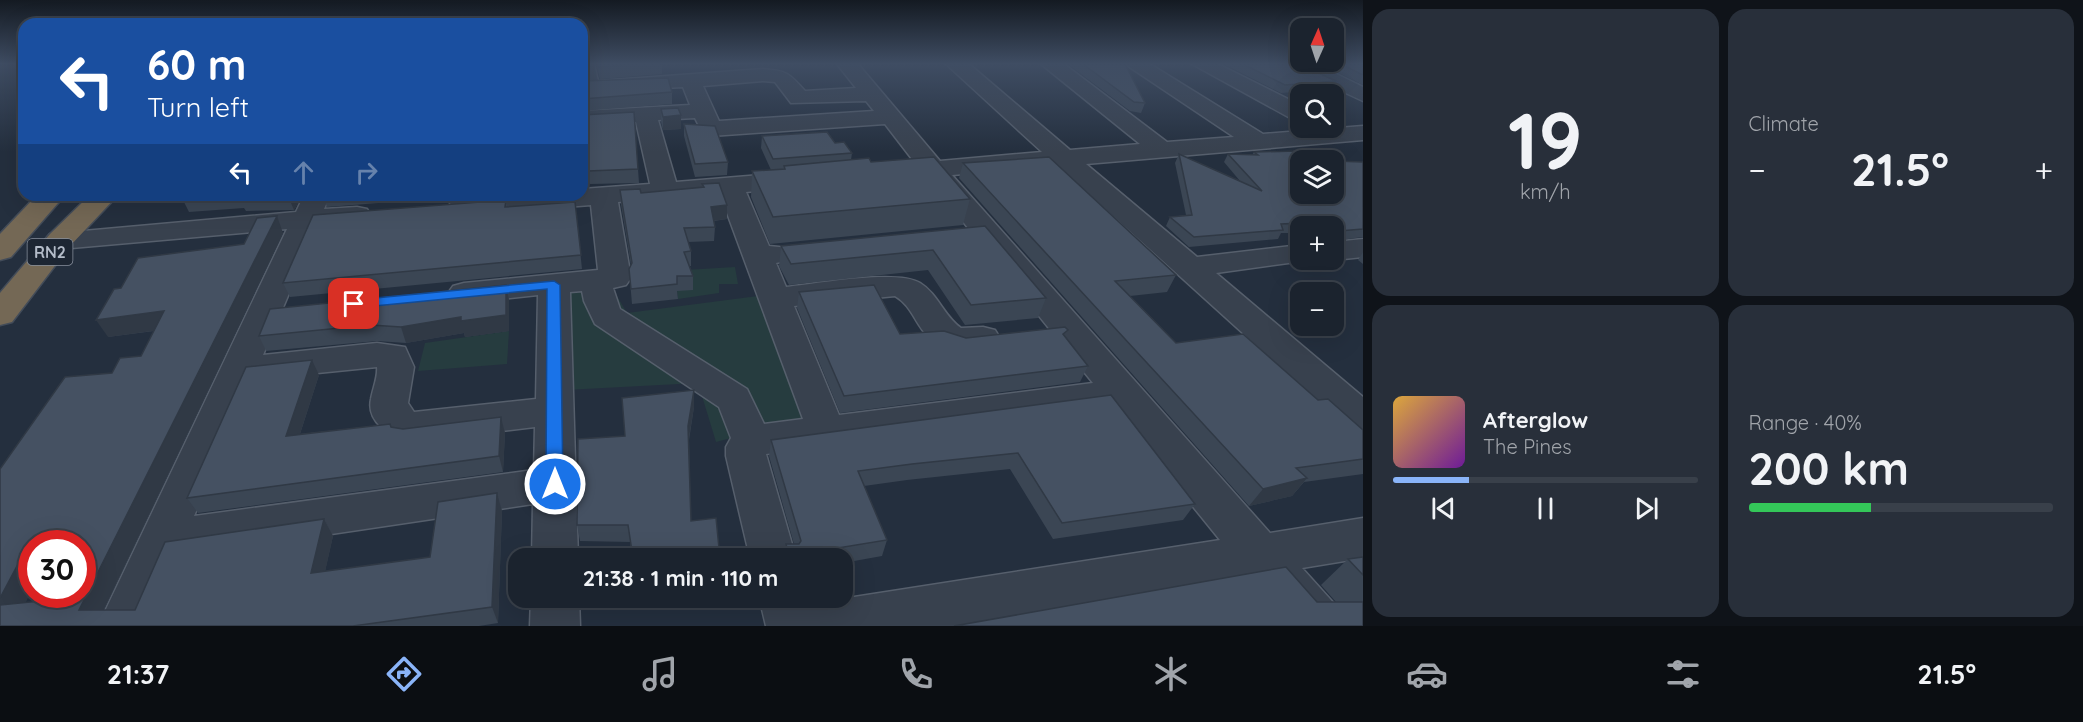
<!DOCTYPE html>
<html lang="en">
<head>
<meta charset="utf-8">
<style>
	:root { --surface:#1b232e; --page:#282f3a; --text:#f1f3f6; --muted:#a0a4aa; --line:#39404a; --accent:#8ab4f8 }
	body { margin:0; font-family:Quicksand,sans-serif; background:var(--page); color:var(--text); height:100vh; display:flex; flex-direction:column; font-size:22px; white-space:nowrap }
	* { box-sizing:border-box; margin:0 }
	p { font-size:20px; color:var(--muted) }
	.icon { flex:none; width:33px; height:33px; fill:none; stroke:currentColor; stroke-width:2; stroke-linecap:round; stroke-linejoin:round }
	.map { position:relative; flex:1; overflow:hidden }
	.panel { display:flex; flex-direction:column; gap:9px; padding:9px; background:#0f1319; width:720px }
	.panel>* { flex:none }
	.guide { position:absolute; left:18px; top:18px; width:570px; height:183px; border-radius:18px; box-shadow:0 6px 24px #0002,0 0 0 2px var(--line); background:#1a4fa0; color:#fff; overflow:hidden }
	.needle { width:39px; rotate:3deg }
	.buttons { position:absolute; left:1290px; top:18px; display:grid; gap:12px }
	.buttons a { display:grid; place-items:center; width:54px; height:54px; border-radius:12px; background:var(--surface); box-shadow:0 6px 24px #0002,0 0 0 2px var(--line); font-size:30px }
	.speed { position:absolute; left:18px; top:530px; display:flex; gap:12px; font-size:30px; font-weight:700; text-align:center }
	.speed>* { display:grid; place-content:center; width:78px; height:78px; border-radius:50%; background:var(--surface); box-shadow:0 6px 24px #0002,0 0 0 2px var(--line); line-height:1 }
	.speed .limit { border:9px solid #d22; background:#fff; color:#111 }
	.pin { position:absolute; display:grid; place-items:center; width:51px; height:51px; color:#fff; margin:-26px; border-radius:12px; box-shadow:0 3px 9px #0006 }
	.me { position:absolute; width:66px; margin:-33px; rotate:0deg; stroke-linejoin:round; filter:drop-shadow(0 0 4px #0008) }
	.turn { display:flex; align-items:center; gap:21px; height:126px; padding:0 30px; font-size:27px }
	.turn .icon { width:78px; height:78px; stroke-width:2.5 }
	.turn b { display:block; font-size:42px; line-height:51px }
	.lanes { display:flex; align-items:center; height:57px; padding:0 30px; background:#0003; justify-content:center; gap:30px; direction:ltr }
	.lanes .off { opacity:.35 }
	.big { font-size:45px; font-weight:800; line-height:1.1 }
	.panel .tile { flex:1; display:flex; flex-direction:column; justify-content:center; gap:9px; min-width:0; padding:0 21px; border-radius:18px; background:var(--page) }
	.panel .dial { align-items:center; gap:0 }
	.dial b { font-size:78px; line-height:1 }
	.song { display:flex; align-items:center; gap:18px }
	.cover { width:72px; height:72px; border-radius:9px; background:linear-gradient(135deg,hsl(40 70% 55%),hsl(280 70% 35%)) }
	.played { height:6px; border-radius:3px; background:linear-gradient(90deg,var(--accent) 25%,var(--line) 25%) }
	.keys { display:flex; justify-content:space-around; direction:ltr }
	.heat { display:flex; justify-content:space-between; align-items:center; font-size:33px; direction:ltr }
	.charge { height:9px; border-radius:4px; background:linear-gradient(90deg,#34c759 40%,var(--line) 0) }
	.panel .tiles { flex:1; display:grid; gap:9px; grid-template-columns:repeat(2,1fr) }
	.trip { position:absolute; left:508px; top:548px; width:345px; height:60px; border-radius:18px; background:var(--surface); box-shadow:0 6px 24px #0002,0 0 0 2px var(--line); font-weight:800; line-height:60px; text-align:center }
	.tab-bar { display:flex; height:96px; justify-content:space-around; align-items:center; background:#0b0e12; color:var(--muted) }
	.tab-bar .icon { width:42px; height:42px }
	.tab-bar .current { color:var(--accent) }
	.tab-bar b { font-size:27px; color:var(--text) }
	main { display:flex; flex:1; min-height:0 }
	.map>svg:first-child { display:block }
	.green { fill:#263c3f }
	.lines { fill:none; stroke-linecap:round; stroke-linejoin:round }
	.minor-casing { stroke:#565f6c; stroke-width:3 }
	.highway-casing { stroke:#434c59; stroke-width:3 }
	.minor { fill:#38414e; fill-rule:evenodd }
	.highway { fill:#746855; fill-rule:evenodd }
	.wall { fill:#3b4654; fill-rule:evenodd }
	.shaded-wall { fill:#303945 }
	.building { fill:#455162; stroke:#303945; stroke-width:1.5 }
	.route { fill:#1a73e8; stroke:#114b97; stroke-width:1.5 }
	.labels { text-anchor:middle; stroke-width:4.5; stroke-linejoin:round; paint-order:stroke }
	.shield { fill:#1d2633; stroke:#878f9c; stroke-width:1.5 }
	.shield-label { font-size:16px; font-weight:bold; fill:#b4bcc9 }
</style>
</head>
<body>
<main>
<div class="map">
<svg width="1363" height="626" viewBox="0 0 1363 626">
	<rect width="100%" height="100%" fill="#242f3e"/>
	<!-- green -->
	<g class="green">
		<polygon points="735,267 738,284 719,284 719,293 678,299 677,291 685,270"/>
		<polygon points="611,286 627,313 758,296 806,418 716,442 698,383 565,390 567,290"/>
		<polygon points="509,331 507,364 418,371 425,343"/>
	</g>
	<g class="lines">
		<!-- minor casing -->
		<g class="minor-casing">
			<g id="minor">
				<path d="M 582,64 L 594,64 L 598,81 L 763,69 C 787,71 789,73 805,91 L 856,88 L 837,64 L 858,64 L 940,161 L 1042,152 L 946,64 L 969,64 L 1070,150 L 1140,144 L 1041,64 L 1064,64 L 1167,142 L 1234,137 L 1125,64 L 1150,64 L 1263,134 L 1363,126 L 1363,140 L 1086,164 L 1197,257 L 1300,245 L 1300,260 L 1311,260 L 1216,273 L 1363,397 L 1363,434 L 1349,429 L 1058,166 L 952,175 L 1270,533 L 1363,518 L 1363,558 L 1302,568 L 1339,609 L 1346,626 L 1290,626 L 1250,577 L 957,626 L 766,626 L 759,597 L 807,597 L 809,604 L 1220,540 L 1113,408 L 766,454 L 796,558 L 750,558 L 726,456 L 726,447 L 731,438 L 719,407 L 595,324 L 584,301 L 582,291 L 570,292 L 578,558 L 532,558 L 533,504 L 177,557 L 148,626 L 98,626 L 287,229 L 60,249 L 50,246 L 45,240 L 50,234 L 296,212 L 304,195 L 330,195 L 324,209 L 357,207 L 367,209 L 371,215 L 367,221 L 317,227 L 263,355 L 377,343 L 405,347 L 414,367 L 408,403 L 414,412 L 536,399 L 538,295 L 464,303 L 453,300 L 448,293 L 453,286 L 464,283 L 598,270 L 591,205 L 462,215 L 452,213 L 448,207 L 452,201 C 494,191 540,195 582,195 L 582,189 L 650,184 L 636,122 L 582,125 L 582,111 L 690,105 L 683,87 L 586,92 L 582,91 ZM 763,81 L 775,82 L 791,103 L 866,101 L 874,111 L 719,121 L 703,86 ZM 695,118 L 703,134 L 711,136 L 885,124 L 915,163 L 889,167 L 885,172 L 889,177 L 898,180 L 927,177 L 1093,383 L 839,415 L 794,306 L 895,296 C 907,303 912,314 919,325 C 937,354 965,354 995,346 L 1000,338 L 995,330 L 983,327 L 961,328 C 944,316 938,294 920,283 C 897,269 816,284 786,287 L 776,263 L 789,260 L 793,254 L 789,248 L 769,246 L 746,192 L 805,186 L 809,180 L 805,174 L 796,172 L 676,182 L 658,120 ZM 720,194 L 803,419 L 764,424 L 747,389 L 620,309 L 613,288 L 626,285 L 631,278 L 618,202 ZM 377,367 C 378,377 373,388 371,399 C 366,422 390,436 408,442 L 535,427 L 534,470 L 194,516 L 255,374 L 268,378 Z"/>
				<polygon points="1192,64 1218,64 1300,105 1300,121 1292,119"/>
				<polygon points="1289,64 1316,64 1363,87 1363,101 1292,68"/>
				<polygon points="1363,239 1363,257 1334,260 1332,260 1334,242"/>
				<polygon points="531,597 579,597 580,626 530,626"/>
			</g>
		</g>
		<!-- highway casing -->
		<g class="highway-casing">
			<g id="highway">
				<polygon points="37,195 65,195 11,257 0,260 0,234"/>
				<polygon points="90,195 118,195 70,246 12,322 0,325 0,293 50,234"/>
			</g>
		</g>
		<!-- minor -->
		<use href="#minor" class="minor"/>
		<!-- highway -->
		<use href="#highway" class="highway"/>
	</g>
	<!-- wall -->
	<g class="wall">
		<polygon points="596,64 662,64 662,74 600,79"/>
		<polygon points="1068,64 1125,64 1145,103 1141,113 1130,111"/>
		<polygon points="1224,64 1299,64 1336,81 1332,89 1281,93"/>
		<polygon points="1322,64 1363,64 1363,85"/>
		<polygon points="582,81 672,92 672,104 582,111"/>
		<polygon points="661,109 681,129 663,130 661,122"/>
		<polygon points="582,115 638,169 639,183 590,184 586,135 582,136"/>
		<polygon points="684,124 728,162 727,175 695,177 684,136"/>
		<polygon points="762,136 835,143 852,153 851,160 871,162 970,199 963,225 770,244 751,197 752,171 771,170 761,148"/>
		<polygon points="1254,152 1310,160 1363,162 1363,237 1334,241 1334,226 1300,226 1300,233 1281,233 1278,239 1189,247 1166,226 1170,217 1186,215 1175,163 1179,154 1240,181 1224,162 1228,154 1252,155"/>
		<polygon points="963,163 1176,275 1167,292 1130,296 1176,343 1318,400 1363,430 1363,474 1304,482 1292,496 1249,506 959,178"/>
		<polygon points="702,184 727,205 727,219 714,221 715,227 714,241 688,242 691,251 691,266 689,266 693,276 693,290 677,291 678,299 632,304 629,269 631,265 621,204 620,190 641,193 702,188"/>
		<polygon points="184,195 303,195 294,210 246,211 244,208 189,212 182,198"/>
		<polygon points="323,195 482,195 327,207"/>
		<polygon points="506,200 507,207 575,202 582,269 290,297 283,283"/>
		<polygon points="985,226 1046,298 1038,318 965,325 928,270 789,285 779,266 781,246"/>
		<path d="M 283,233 L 104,610 L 135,610 L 324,519 L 333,536 L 325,571 L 430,557 L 497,493 L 502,511 L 498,623 L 479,626 L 0,626 L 0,469 L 112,373 L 141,356 L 154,331 L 108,337 L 121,288 L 244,244 ZM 32,543 L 82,543 L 50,600 L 25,603 L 32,589 Z"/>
		<polygon points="1363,252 1363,264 1358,260"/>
		<polygon points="506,285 509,300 509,331 465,337 464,333 406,343 377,341 266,351 259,336"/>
		<polygon points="799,292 900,334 966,338 1065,336 1088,366 1080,382 840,413 797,308"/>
		<polygon points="319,375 300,434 390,424 391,427 403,429 501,417 505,433 503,472 198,513 187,498"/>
		<polygon points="694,390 694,407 689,440 691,521 720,558 632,558 630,542 580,541 577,525 625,436"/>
		<polygon points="1111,395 1195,504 1183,520 1053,539 1010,469 907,480 864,486 887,540 882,556 843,563 843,558 783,558 786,544 794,544 769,456 771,440"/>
		<polygon points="1348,559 1363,575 1363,626 1336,602 1321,585"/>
		<polygon points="637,597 687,597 638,605"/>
	</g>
	<!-- shaded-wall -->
	<g class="shaded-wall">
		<polygon points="681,115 681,129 663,130 663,117"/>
		<polygon points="289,195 303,195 294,210 288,196"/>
		<polygon points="727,205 727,219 711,221 711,207"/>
		<polygon points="277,216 283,233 96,626 79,610"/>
		<polygon points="506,285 509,300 509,331 465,337 464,333 406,343 401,327"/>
		<polygon points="164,311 174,328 108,337 96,320"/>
		<polygon points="312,360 319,375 294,452 286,436"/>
		<polygon points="694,390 694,407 688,443 688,426"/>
		<polygon points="501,417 505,433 503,472 499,456"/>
		<polygon points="1307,478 1292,496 1249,506 1263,489"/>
		<polygon points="497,493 502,511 498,623 492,607"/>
		<polygon points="324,519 333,536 321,590 311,573"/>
		<polygon points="25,551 32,558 32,589 16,622 0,608 0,598"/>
	</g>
	<!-- building -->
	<g class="building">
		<polygon points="598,64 638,64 599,67"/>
		<polygon points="1083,64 1125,64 1145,103 1134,102"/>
		<polygon points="1243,64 1299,64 1336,81 1285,85"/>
		<polygon points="1341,64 1363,64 1363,75"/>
		<polygon points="668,78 672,92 582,99 582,81"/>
		<polygon points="678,108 681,115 663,117 661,109"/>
		<polygon points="634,112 638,169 588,171 585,123 582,123 582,115"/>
		<polygon points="684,124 715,126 728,162 695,164"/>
		<polygon points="827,132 835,143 844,142 852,153 773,159 762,136"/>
		<polygon points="1297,151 1310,160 1332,160 1300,160 1300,194 1334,194 1334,161 1363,162 1363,229 1339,231 1334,228 1334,226 1332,226 1326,222 1281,224 1283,230 1194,237 1170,217 1192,215 1179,154 1262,191 1228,154 1258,155 1254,152"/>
		<polygon points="934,157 970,199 773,217 752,171 785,169 784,166 869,158 871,162"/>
		<polygon points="1049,157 1176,275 1115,281 1176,343 1243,334 1318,400 1328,399 1363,430 1363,459 1296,468 1307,478 1263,489 963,163"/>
		<polygon points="719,183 727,205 711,207 715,227 684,228 691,251 684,252 693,276 677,276 677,284 631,289 629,269 632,263 620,190 640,189 641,193 704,187 702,184"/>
		<polygon points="184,195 229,195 182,198"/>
		<polygon points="241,195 289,195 288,196 240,197"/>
		<polygon points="506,200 505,207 575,202 581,255 283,283 313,215"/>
		<polygon points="277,216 79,610 135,610 165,542 324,519 311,573 430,557 438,502 497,493 492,607 353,626 0,626 0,605 50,600 53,594 82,594 82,543 32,543 32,550 25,551 0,598 0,469 65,377 112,373 120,358 141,356 164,311 96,320 114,289 121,288 138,258 244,244 257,218"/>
		<polygon points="985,226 1046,298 971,305 933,250 791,264 781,246"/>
		<polygon points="506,285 506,315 461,321 461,317 401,327 371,325 259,336 270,309"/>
		<polygon points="874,285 900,334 944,331 966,338 1065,327 1068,330 1063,334 1088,366 844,396 799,292"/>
		<polygon points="312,360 286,436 390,424 391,427 403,429 501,417 499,456 187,498 246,367"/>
		<polygon points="694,390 688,426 691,521 716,518 720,558 633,558 628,525 577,525 578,439 625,436 622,398"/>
		<polygon points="1111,395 1195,504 1062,523 1018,453 912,464 858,471 887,540 789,556 786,544 799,544 801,541 771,440"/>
		<polygon points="1363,557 1363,575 1348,559"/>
		<polygon points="1286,567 1317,602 1363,602 1363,626 954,626"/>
	</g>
	<!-- sky -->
	<linearGradient id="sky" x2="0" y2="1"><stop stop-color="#141a22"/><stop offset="0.42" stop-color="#3f4d63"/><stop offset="1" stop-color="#3f4d63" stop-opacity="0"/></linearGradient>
	<rect width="1363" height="152" fill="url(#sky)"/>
	<!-- route -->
	<polygon class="route" points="554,281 560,285 563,484 561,489 548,489 546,484 547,289 354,308 347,304 354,300"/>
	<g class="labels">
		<!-- shield labels -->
		<rect class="shield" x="27.5" y="239" width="45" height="26" rx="4.5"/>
		<g class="shield-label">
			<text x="50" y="258">RN2</text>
		</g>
	</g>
</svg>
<div class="buttons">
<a><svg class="needle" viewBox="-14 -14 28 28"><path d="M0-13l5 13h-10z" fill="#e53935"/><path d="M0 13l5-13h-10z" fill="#a0a4aa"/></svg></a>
<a><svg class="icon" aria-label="search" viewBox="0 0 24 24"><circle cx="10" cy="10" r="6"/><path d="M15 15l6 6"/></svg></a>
<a><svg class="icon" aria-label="layers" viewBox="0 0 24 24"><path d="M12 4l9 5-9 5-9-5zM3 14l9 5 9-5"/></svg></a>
<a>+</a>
<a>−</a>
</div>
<div class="speed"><div class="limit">30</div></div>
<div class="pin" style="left:354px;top:304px;background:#d93025"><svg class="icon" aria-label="arrive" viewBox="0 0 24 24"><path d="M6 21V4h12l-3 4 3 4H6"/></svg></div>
<svg class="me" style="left:555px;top:484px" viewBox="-20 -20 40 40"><circle r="17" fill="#1a73e8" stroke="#fff" stroke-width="3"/><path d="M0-11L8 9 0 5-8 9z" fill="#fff"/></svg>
<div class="trip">21:38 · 1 min · 110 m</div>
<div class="guide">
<div class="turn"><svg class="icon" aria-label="left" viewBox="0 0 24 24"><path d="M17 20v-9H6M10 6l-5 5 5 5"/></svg><div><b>60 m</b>Turn left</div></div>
<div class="lanes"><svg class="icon" aria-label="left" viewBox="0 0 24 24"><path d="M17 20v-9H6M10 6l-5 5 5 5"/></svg><svg class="icon off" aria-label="ahead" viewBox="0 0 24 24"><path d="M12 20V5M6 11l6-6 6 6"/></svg><svg class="icon off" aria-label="right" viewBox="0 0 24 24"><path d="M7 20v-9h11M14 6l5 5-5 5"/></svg></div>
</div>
</div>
<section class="panel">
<div class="tiles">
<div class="tile dial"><b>19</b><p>km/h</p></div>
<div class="tile"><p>Climate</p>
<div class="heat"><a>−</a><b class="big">21.5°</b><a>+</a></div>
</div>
<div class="tile">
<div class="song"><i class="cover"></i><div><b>Afterglow</b><p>The Pines</p></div></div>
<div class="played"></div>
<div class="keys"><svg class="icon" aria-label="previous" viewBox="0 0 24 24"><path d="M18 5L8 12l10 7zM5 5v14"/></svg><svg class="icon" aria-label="pause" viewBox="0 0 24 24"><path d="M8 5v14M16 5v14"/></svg><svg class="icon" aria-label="next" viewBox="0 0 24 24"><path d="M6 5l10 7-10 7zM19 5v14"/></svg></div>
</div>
<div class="tile"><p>Range · 40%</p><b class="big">200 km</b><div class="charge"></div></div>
</div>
</section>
</main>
<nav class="tab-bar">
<b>21:37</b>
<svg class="icon current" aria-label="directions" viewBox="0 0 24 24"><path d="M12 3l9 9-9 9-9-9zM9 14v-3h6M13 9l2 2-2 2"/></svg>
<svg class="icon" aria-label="music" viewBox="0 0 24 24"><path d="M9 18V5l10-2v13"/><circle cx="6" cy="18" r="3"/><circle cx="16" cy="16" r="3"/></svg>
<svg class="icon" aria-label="phone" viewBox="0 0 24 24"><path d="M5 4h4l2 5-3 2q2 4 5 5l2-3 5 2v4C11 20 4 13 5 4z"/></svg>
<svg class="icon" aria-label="climate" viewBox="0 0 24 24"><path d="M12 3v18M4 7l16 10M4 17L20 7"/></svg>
<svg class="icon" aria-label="car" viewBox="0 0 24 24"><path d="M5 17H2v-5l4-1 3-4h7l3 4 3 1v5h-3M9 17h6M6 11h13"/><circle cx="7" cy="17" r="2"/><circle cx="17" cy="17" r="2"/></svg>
<svg class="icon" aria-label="filters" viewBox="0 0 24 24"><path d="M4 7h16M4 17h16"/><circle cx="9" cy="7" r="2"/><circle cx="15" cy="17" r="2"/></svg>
<b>21.5°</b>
</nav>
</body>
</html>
